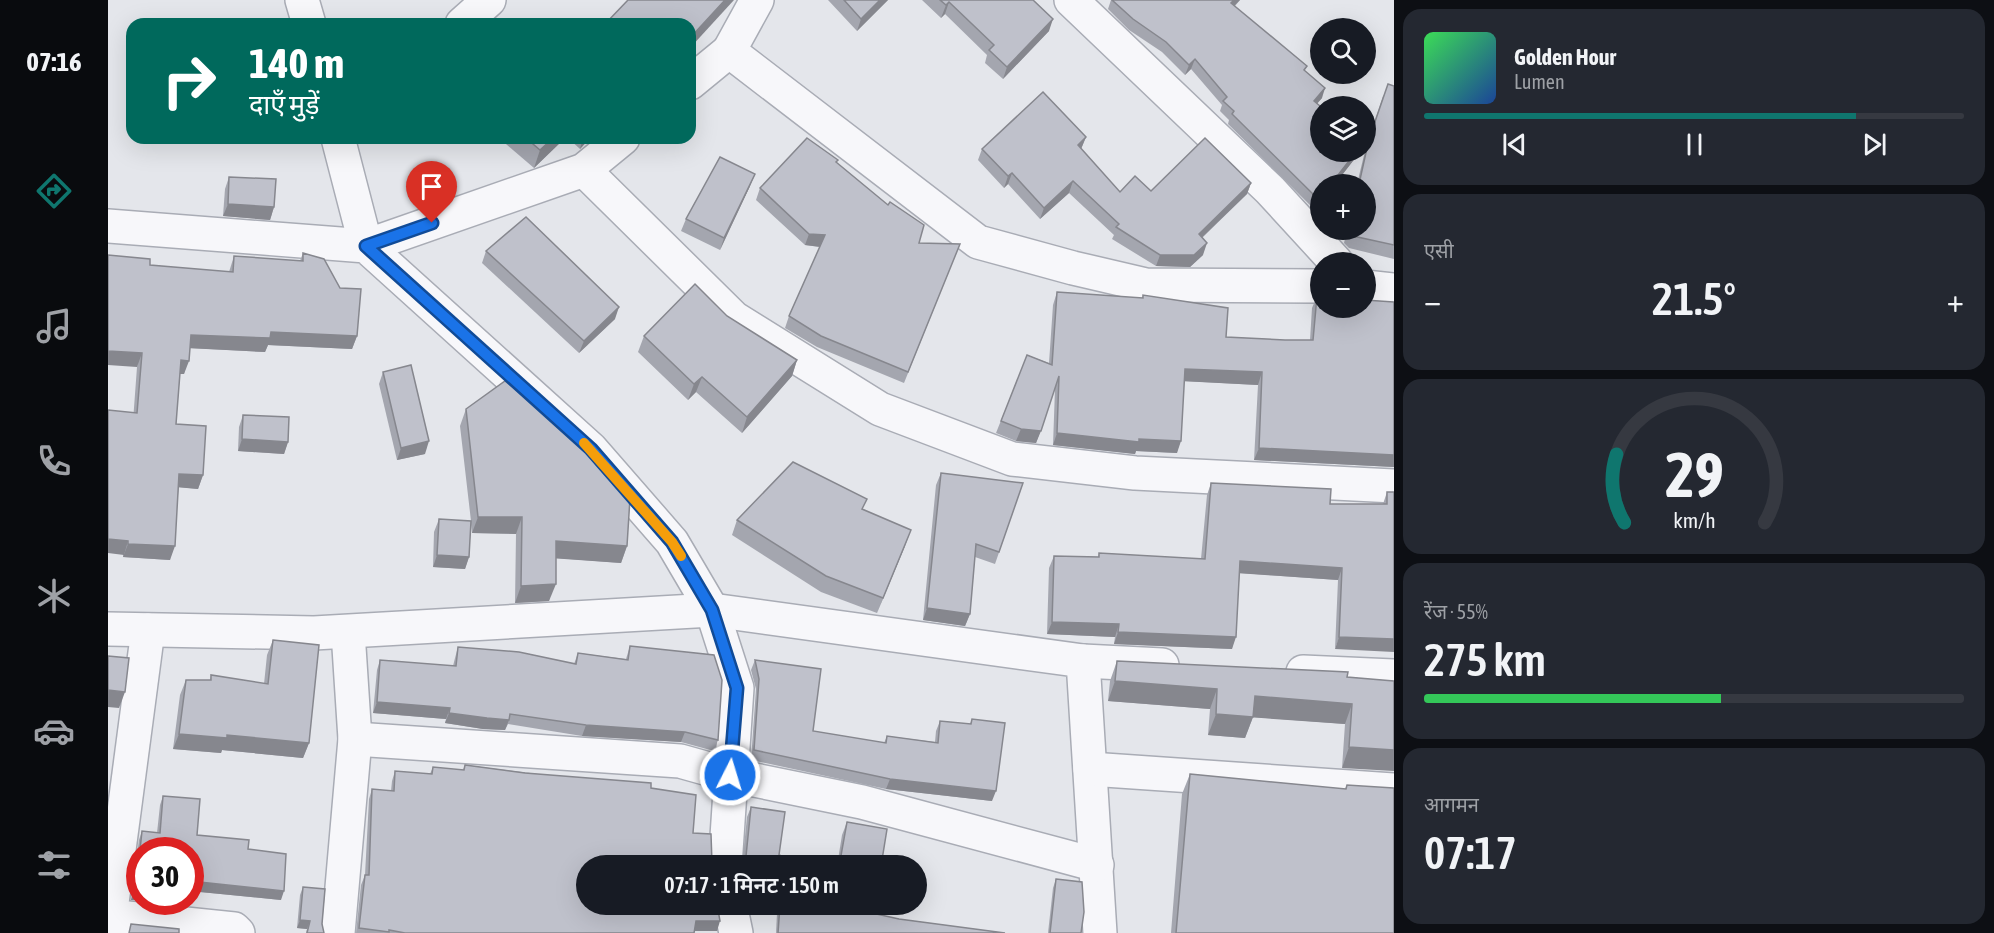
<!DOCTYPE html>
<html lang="hi">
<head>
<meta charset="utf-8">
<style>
	:root { --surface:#171b24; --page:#242831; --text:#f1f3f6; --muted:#9ea1a6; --line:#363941; --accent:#0f766e }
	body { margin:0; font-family:"Asap Condensed","Noto Sans Devanagari",sans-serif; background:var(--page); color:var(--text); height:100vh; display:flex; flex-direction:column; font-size:22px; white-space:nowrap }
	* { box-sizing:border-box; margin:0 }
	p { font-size:20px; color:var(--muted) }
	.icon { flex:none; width:33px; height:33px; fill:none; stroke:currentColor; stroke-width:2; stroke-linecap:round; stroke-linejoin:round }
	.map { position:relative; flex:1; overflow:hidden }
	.panel { display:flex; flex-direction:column; gap:9px; padding:9px; background:#0d0f14; width:600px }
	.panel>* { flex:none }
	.banner { position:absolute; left:18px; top:18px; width:570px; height:126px; border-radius:18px; box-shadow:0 6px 24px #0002; background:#00695c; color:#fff; overflow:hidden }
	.buttons { position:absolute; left:1202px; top:18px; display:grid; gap:12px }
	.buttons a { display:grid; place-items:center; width:66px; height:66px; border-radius:50%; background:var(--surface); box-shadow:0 6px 24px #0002; font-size:30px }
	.speed { position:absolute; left:18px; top:837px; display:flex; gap:12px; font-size:30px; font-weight:700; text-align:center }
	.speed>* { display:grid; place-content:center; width:78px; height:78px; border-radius:50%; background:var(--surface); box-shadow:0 6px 24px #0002; line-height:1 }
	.speed .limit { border:9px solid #d22; background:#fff; color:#111 }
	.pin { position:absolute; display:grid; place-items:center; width:51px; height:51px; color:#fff; margin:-62px -26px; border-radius:50% 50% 50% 0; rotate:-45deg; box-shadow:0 0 6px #0007 }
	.pin .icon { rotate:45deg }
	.me { position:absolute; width:66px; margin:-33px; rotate:5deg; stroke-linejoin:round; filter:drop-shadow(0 0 4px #0008) }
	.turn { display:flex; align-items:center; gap:21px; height:126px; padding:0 24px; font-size:27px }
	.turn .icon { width:78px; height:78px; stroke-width:2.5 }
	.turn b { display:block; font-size:42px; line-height:51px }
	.big { font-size:45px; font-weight:600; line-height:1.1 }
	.panel .card { flex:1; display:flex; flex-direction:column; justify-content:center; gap:9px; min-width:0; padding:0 21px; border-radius:18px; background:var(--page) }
	.panel .dial { align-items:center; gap:0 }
	.dial svg { height:156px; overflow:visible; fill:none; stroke:var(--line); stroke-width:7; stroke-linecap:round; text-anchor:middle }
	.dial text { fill:var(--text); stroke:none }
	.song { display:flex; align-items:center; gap:18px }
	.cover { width:72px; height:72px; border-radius:9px; background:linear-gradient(135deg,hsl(130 70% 55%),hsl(220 70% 35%)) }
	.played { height:6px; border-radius:3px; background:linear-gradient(90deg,var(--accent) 80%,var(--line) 80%) }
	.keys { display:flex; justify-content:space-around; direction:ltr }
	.heat { display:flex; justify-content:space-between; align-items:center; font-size:33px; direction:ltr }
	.charge { height:9px; border-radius:4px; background:linear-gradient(90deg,#34c759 55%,var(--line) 0) }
	.trip { position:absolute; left:468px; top:855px; width:351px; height:60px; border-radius:30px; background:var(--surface); box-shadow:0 6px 24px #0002; font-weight:600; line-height:60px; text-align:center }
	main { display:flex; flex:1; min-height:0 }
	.dock { display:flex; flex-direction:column; width:108px; justify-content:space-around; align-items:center; background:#090b0e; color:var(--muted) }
	.dock .icon { width:42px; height:42px }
	.dock .active { color:var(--accent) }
	.dock b { font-size:27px; color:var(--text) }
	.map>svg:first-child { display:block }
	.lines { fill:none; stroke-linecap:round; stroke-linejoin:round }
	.minor-casing { stroke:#a9acb5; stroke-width:36 }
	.minor { stroke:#f7f7fa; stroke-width:33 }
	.wall { fill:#a4a6af }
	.shaded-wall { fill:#86878e }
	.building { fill:#bfc1cb; stroke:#86878e; stroke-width:1.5 }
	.route-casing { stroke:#114b97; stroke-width:15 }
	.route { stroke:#1a73e8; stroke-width:10 }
	.slow { stroke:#f59e0b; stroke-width:10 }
</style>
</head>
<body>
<main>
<nav class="dock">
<b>07:16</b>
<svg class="icon active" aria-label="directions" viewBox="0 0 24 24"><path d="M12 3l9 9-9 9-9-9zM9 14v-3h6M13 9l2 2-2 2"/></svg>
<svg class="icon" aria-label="music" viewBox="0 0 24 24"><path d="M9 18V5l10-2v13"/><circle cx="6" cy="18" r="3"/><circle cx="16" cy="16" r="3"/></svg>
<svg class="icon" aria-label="phone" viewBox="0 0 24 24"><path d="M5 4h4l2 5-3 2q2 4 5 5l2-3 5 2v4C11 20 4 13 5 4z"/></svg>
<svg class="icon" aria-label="climate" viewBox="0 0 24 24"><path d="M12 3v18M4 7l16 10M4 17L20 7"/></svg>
<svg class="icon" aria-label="car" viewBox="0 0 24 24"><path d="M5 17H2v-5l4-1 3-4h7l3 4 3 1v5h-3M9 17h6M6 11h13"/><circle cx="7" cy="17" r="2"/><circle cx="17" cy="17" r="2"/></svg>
<svg class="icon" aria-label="filters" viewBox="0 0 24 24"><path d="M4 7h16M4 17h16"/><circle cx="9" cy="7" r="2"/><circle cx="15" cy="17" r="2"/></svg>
</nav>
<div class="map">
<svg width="1286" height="933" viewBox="0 0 1286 933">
	<rect width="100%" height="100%" fill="#e4e6eb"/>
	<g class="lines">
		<!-- minor casing -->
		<g class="minor-casing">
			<g id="minor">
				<polyline points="194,0 201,24"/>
				<polyline points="649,0 621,51 870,242 965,268 1038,285 1212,286"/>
				<polyline points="963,0 1162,190 1228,262"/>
				<polyline points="354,24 381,0"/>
				<polyline points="582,83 621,51"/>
				<polyline points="230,138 258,246 476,170 515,138"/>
				<polyline points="476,170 626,318 772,409 904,459 1027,473 1286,486"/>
				<polyline points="0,226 258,246 483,449 564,542 604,610 629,688 617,866"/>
				<polyline points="1257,287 1286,290"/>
				<polyline points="0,629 206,633 604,610 975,661 992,933"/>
				<polyline points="975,661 1054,665"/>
				<polyline points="1195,672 1286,676"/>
				<polyline points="247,739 572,761 622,775 754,802 989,865"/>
				<polyline points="982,769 1286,790"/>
				<polyline points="622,904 628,933"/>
				<polyline points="0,916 126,929 130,933"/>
				<polyline points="0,933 40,630"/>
				<polyline points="230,933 247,739 240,632"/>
			</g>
		</g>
		<!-- minor -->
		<use href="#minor" class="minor"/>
	</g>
	<!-- wall -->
	<g class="wall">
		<polygon points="720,0 780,0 749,31"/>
		<polygon points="814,0 925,0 941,31 895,79 877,63 879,55 837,14 833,18"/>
		<polygon points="1003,0 1132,0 1127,6 1197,71 1214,98 1209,104 1251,153 1207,210 1120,124 1121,120 1112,111 1114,105 1083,69 1077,75 1054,52 1021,30 1000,9"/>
		<polygon points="1286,86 1286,259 1241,248 1236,243 1239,230 1257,230 1257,184 1249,184 1257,151 1275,96"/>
		<polygon points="978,137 973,149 1012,192 1043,191 1143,183 1139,194 1094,238 1095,255 1082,267 1048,266 1004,239 1006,235 961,193 932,219 900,184 896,188 870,160 874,149"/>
		<polygon points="391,138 457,138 426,168"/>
		<polygon points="460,138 482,138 472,149"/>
		<polygon points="729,163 811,243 852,244 796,383 709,347 677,328 681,316 712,247 697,245 648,200 652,188"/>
		<polygon points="121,177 166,207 162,220 115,216 117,189"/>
		<polygon points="642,186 612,250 573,231 578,219"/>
		<polygon points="378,251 507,319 471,353 374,263"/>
		<polygon points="195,253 249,336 244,349 160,345 157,352 82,348 76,374 72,374 68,424 95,475 90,489 71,487 62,560 15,557 29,367 42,265 121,272 126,256 192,261"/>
		<polygon points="949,292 1034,298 1035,295 1118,337 1177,340 1202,340 1204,308 1209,296 1286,302 1286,467 1146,460 1150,385 1076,381 1069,453 1028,451 1027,454 945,445 947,389 928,443 908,441 888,433 919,355 941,363 945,305"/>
		<polygon points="619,316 689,360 684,376 634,433 588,392 580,400 530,352 536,336"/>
		<polygon points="275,372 317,454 289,460 271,384"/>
		<polygon points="358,409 519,546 513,563 448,558 441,601 407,603 408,534 364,533 363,524 361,557 357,569 325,567 326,532 331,519 363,521 352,426"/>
		<polygon points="135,415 180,442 176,454 130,451 131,427"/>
		<polygon points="833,473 915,483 887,564 867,557 862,614 857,626 815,620 828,485"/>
		<polygon points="1103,483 1222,504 1275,504 1279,492 1286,492 1227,649 1230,580 1132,573 1124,649 1006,644 1007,637 939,634 941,568 946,556 990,557 991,553 1093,559 1099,495"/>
		<polygon points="755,509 797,546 769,613 713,592 624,535 629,520"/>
		<polygon points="165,640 201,743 195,758 114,750 113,753 65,749 72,695 78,680 102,680 103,675 156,684 159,655"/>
		<polygon points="522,646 610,740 606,751 573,742 474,736 400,724 397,730 375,729 337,723 338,719 265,713 269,670 272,660 345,666 347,658 350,647 466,664 470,653 518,659"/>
		<polygon points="647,660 705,731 776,743 779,736 827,742 828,731 832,721 862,724 864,719 884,801 778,789 643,760 648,689 643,670"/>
		<polygon points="1009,661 1239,677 1286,681 1234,768 1237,724 1145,717 1137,738 1100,735 1102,709 1000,701 1002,681"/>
		<polygon points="357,765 543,788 585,833 604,863 609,931 587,931 586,933 248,933 253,885 257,875 261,799 264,789 283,791 284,781 287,771 322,774 325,767 355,770"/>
		<polygon points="1082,774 1237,789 1239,785 1286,933 1063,933 1074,794"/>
		<polygon points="55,796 89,835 140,849 173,900 82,891 82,850 32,900 23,900 31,840 34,831 49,833 52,805"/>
		<polygon points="643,807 671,855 672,866 634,866 639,817"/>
		<polygon points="739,822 773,866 729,866 734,835"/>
		<polygon points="948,879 973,933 940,933 945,888"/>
		<polygon points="195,887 214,924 216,933 198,933 199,929 189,928 192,895"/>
		<polygon points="672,905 791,919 897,933 668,933 669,913"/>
	</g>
	<!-- shaded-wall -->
	<g class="shaded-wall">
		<polygon points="617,0 626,0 582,48 582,38"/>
		<polygon points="772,0 780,0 749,31 753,19"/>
		<polygon points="1126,0 1132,0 1119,13 1123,3"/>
		<polygon points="841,2 837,14 833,18 838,5"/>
		<polygon points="945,19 941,31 895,79 899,67"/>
		<polygon points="1087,59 1083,69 1077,75 1081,65"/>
		<polygon points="1217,88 1214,98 1202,111 1206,101"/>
		<polygon points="978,137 973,149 970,145"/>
		<polygon points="445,138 457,138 426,168 432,150"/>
		<polygon points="475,138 482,138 472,149"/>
		<polygon points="1248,152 1252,152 1227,184 1223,184"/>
		<polygon points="904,173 900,184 896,188 900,176"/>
		<polygon points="647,174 642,186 612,250 616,238"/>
		<polygon points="965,181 961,193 932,219 936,208"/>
		<polygon points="1143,183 1139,194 1086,245 1091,234"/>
		<polygon points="1212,199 1212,204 1207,210 1211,200"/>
		<polygon points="120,204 166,207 162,220 115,216"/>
		<polygon points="701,234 717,235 713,247 697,245"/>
		<polygon points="1099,243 1095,255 1082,267 1048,266 1052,255"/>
		<polygon points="511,307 507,319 471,353 476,341"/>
		<polygon points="163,332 249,336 244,349 160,345 157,352 78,348 83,335"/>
		<polygon points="0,351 34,353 29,367 0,365"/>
		<polygon points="73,360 81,361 76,374 68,374"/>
		<polygon points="689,360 684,376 634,433 639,417"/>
		<polygon points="1077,369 1154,372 1150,385 1072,381"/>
		<polygon points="594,377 588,392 580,400 586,384"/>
		<polygon points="913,429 933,431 928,443 908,441"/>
		<polygon points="949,433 1073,441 1069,453 1028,451 1027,454 945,445"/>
		<polygon points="134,439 180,442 176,454 130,451"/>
		<polygon points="321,441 317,454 289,460 293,448"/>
		<polygon points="1151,448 1286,455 1286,467 1146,460"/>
		<polygon points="71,474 95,475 90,489 67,487"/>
		<polygon points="370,517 414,517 408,534 364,533"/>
		<polygon points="803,530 797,546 769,613 775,598"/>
		<polygon points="0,539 20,541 16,555 0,553"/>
		<polygon points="448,541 519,546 513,563 442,558"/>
		<polygon points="20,544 67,546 62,560 15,557"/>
		<polygon points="329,555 361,557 357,569 325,567"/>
		<polygon points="1132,561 1234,568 1230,580 1128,573"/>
		<polygon points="448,584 441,601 407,603 413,586"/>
		<polygon points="819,608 862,614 857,626 815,620"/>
		<polygon points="944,622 1011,624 1007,637 939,634"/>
		<polygon points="1010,632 1128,637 1124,649 1006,644"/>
		<polygon points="1231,637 1286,639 1286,652 1227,649"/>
		<polygon points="1007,681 1109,689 1102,709 1000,701"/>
		<polygon points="0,690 17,692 11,708 0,707"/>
		<polygon points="1147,696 1244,704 1237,724 1139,717"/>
		<polygon points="269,702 342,708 338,719 265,713"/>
		<polygon points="341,713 401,720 397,730 375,729 337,723"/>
		<polygon points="1108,714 1145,717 1137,738 1100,735"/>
		<polygon points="478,725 577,732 573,742 474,736"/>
		<polygon points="71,734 119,735 201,743 195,758 114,750 113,753 65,749"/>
		<polygon points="1241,747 1286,750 1286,771 1234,768"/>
		<polygon points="782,779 888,791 884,801 778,789"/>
		<polygon points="82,881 176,891 173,900 82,891"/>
		<polygon points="27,891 32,891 32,900 23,900"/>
		<polygon points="42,902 59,902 58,903"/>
		<polygon points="192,920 202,921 199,929 189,928"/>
		<polygon points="588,921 612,921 609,931 584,931"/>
	</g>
	<!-- building -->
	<g class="building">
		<polygon points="520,0 617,0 582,38 582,24 497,24"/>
		<polygon points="736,0 772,0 753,19"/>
		<polygon points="832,0 925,0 945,19 899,67 881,50 886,45 841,2 838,5"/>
		<polygon points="1004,0 1126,0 1123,3 1199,66 1196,70 1217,88 1206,101 1212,106 1212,152 1248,152 1223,184 1212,184 1212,199 1211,200 1124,114 1126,111 1115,101 1119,97 1087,59 1081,65 1058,42 1025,19"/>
		<polygon points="1280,84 1286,86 1286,245 1245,236 1240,230 1257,230 1257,184 1251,184 1261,139"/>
		<polygon points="935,92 978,137 970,145 1012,192 1027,176 1043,191 1097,138 1143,183 1091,234 1099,243 1086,255 1052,255 1008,227 1011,224 965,181 936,208 904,173 900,176 874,149"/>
		<polygon points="418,138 445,138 432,150"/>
		<polygon points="699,138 730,160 728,162 780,205 782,202 816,225 811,243 852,244 800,372 713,336 681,316 717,235 701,234 652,188"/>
		<polygon points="612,157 647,174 616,238 578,219"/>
		<polygon points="121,177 168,179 166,207 120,204"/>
		<polygon points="418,217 511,307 476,341 378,251"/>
		<polygon points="195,253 216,259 232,288 253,289 249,336 163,332 162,338 83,335 81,361 73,360 68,424 98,426 95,475 71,474 67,546 20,544 20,541 0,539 0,410 29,413 34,353 0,351 0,255 42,259 42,265 125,272 126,256 195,261"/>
		<polygon points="587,284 619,316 689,360 639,417 594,377 586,384 536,336"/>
		<polygon points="949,292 1035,298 1035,295 1120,308 1118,337 1177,340 1205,340 1209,296 1212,296 1212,308 1257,308 1257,300 1286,302 1286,455 1151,448 1154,372 1077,369 1073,441 1031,439 1031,442 949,433 951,376 933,431 913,429 893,421 919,355 944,365"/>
		<polygon points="303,365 321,441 293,448 275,372"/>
		<polygon points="397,381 456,428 476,445 522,498 519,546 448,541 448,584 413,586 414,517 370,517 358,409"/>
		<polygon points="135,415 181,417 180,442 134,439"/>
		<polygon points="685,462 759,499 754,509 803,530 775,598 718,576 629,520"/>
		<polygon points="833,473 915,483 891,552 868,544 862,614 819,608"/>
		<polygon points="1103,483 1223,489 1222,504 1279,504 1279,492 1286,492 1286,639 1231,637 1234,568 1132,561 1128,637 1010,632 1011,624 944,622 946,556 991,557 991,553 1097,559"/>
		<polygon points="331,519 363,521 361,557 329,555"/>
		<polygon points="165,640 211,645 201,743 119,735 119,738 71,734 78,680 103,680 103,675 160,684"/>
		<polygon points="522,646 606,655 614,680 610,740 577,732 478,725 402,714 401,720 379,718 341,713 342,708 269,702 272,660 348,666 350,647 411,652 468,664 470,653 520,660"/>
		<polygon points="0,656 21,658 17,692 0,690"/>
		<polygon points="647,660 713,669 705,731 778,743 779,736 830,743 832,721 863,724 864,719 897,723 888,791 782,779 646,750 651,679"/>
		<polygon points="1009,661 1240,672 1239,677 1286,681 1286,750 1241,747 1244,704 1147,696 1145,717 1108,714 1109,689 1007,681"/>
		<polygon points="357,765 417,773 543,783 543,788 588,795 585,833 603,834 604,863 606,866 478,866 478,904 609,904 612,921 588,921 586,933 297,933 281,930 281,932 251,928 257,875 261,875 264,789 286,791 287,771 324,774 325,767 356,770"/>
		<polygon points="1082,774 1238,789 1239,785 1286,788 1286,933 1068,933"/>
		<polygon points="55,796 92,799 89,835 141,840 140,849 178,854 176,891 82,881 82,850 32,850 34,831 52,833"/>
		<polygon points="643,807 677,812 671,855 674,856 672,866 637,866"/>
		<polygon points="739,822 779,829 773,866 760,866 732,861"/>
		<polygon points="32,853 32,891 27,891"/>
		<polygon points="948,879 974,882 976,912 973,933 942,933"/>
		<polygon points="195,887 217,889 214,924 216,933 199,933 202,921 192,920"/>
		<polygon points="672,905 764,913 791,919 897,933 670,933"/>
		<polygon points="23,924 71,929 71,933 21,933"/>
	</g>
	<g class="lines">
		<!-- route casing -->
		<g class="route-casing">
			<polyline id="route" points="324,223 258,246 483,449 564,542 604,610 629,688 622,775"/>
		</g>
		<!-- route -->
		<use href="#route" class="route"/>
		<!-- slow -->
		<polyline class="slow" points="476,443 564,542 573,556"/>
	</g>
</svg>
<div class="buttons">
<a><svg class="icon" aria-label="search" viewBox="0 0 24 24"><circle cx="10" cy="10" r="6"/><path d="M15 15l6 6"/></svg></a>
<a><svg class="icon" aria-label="layers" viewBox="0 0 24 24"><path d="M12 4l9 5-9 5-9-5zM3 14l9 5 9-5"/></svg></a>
<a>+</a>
<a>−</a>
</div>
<div class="speed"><div class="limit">30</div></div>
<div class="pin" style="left:324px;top:223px;background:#d93025"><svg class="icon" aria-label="arrive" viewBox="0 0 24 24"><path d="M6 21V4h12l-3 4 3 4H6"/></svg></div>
<svg class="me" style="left:622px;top:775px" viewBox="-20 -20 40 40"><circle r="17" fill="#1a73e8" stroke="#fff" stroke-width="3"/><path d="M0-11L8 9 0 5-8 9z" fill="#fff"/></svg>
<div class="trip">07:17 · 1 मिनट · 150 m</div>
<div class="banner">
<div class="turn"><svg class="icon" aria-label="right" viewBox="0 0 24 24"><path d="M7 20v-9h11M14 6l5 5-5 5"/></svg><div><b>140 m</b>दाएँ मुड़ें</div></div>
</div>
</div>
<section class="panel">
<div class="card">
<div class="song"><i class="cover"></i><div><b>Golden Hour</b><p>Lumen</p></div></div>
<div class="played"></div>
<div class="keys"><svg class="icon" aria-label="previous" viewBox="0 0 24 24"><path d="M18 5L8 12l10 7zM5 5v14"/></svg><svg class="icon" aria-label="pause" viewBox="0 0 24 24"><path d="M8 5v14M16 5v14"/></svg><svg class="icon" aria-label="next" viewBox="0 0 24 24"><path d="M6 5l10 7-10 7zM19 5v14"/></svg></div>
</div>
<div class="card"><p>एसी</p>
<div class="heat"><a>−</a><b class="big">21.5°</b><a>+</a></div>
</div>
<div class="card dial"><svg viewBox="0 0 100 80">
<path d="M14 69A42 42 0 1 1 86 69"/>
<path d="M14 69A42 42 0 0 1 10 34" stroke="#0f766e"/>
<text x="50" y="56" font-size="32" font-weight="700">29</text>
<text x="50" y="72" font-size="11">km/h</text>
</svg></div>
<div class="card"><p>रेंज · 55%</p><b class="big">275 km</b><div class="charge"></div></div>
<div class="card"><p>आगमन</p><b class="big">07:17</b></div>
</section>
</main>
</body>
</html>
